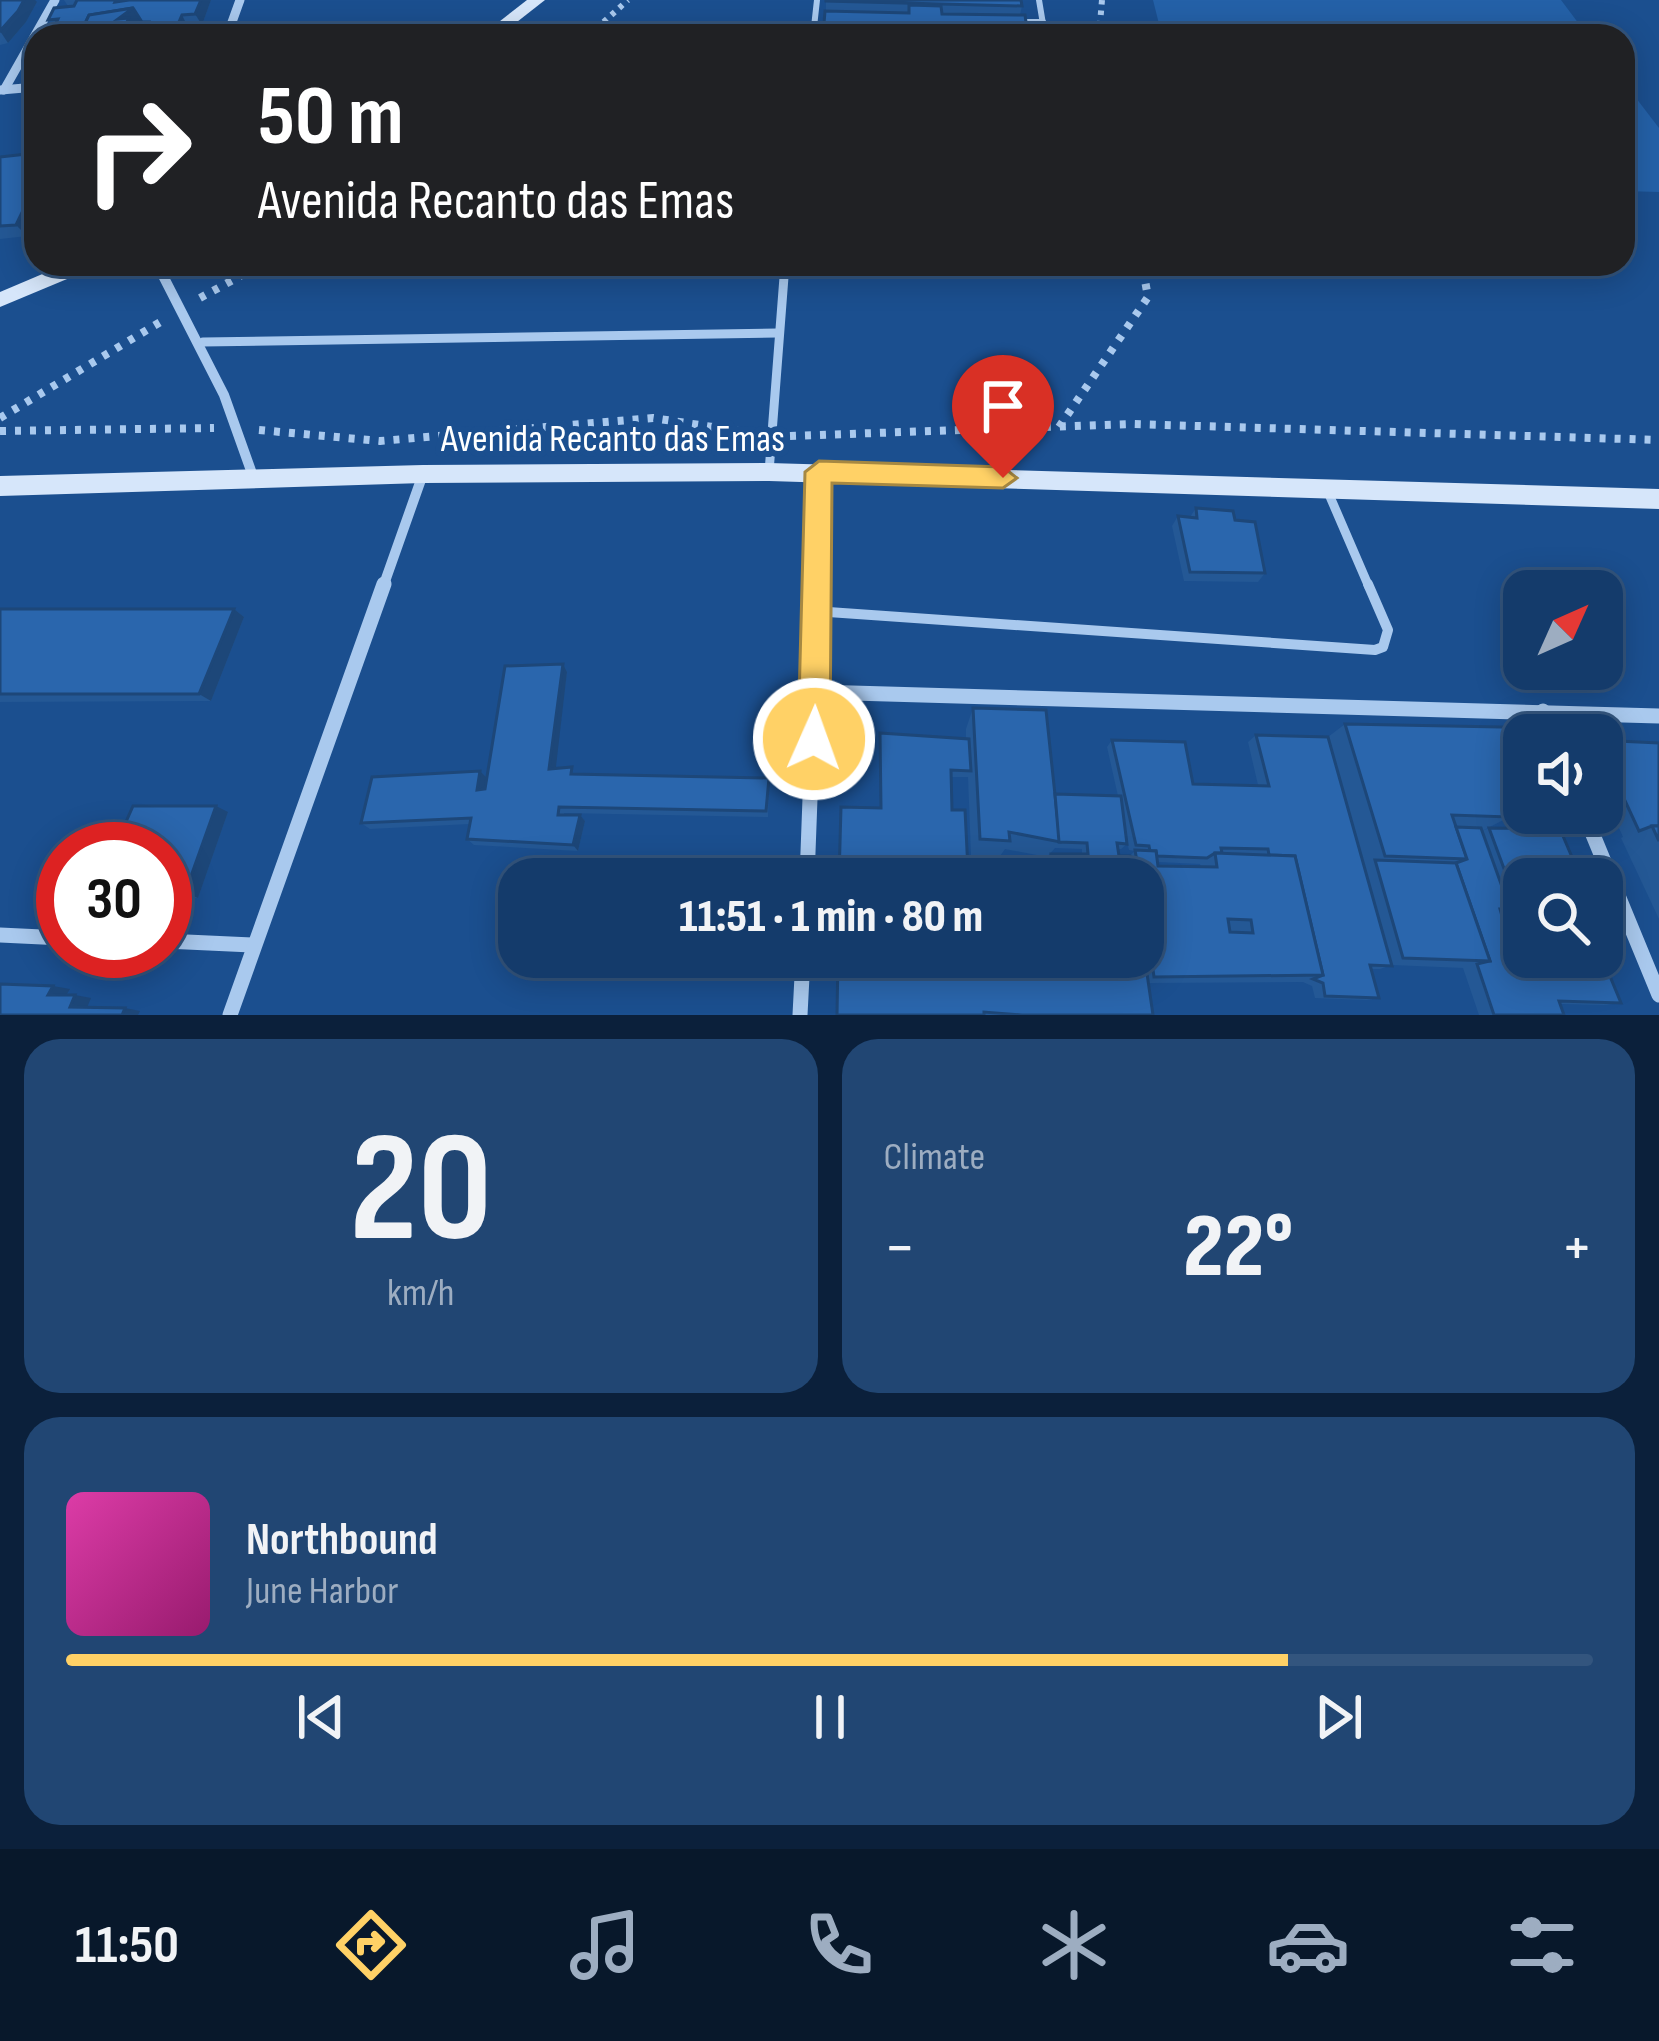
<!DOCTYPE html>
<html lang="en">
<head>
<meta charset="utf-8">
<style>
	:root { --surface:#143b6b; --page:#214673; --text:#f1f3f6; --muted:#9dadc1; --line:#33557e; --accent:#ffd166 }
	body { margin:0; font-family:"Sofia Sans Condensed",sans-serif; background:var(--page); color:var(--text); height:100vh; display:flex; flex-direction:column; font-size:45px; white-space:nowrap }
	* { box-sizing:border-box; margin:0 }
	p { font-size:39px; color:var(--muted) }
	.icon { flex:none; width:66px; height:66px; fill:none; stroke:currentColor; stroke-width:2; stroke-linecap:round; stroke-linejoin:round }
	.map { position:relative; height:1015px; overflow:hidden }
	.drawer { display:flex; flex-direction:column; gap:24px; padding:24px; background:#0b203b; flex:1 }
	.drawer>* { flex:none }
	.banner { position:absolute; left:24px; top:24px; width:1611px; height:252px; border-radius:36px; box-shadow:0 6px 30px #0003,0 0 0 3px var(--line); background:#202124; color:#fff; overflow:hidden }
	.needle { width:78px; rotate:45deg }
	.controls { position:absolute; left:1503px; top:570px; display:grid; gap:24px }
	.controls a { display:grid; place-items:center; width:120px; height:120px; border-radius:24px; background:var(--surface); box-shadow:0 6px 30px #0003,0 0 0 3px var(--line); font-size:60px }
	.speed { position:absolute; left:36px; top:822px; display:flex; gap:24px; font-size:60px; font-weight:700; text-align:center }
	.speed>* { display:grid; place-content:center; width:156px; height:156px; border-radius:50%; background:var(--surface); box-shadow:0 6px 30px #0003,0 0 0 3px var(--line); line-height:1 }
	.speed .limit { border:18px solid #d22; background:#fff; color:#111 }
	.pin { position:absolute; display:grid; place-items:center; width:102px; height:102px; color:#fff; margin:-123px -51px; border-radius:50% 50% 50% 0; rotate:-45deg; box-shadow:0 0 12px #0007 }
	.pin .icon { rotate:45deg }
	.me { position:absolute; width:132px; margin:-66px; rotate:2deg; stroke-linejoin:round; filter:drop-shadow(0 0 9px #0008) }
	.turn { display:flex; align-items:center; gap:42px; height:252px; padding:0 36px; font-size:54px }
	.turn .icon { width:156px; height:156px; stroke-width:2.5 }
	.turn b { display:block; font-size:84px; line-height:102px }
	.big { font-size:90px; font-weight:800; line-height:1.1 }
	.drawer .tile { flex:1; display:flex; flex-direction:column; justify-content:center; gap:18px; min-width:0; padding:0 42px; border-radius:36px; background:var(--page) }
	.drawer .dial { align-items:center; gap:0 }
	.dial b { font-size:156px; line-height:1 }
	.song { display:flex; align-items:center; gap:36px }
	.cover { width:144px; height:144px; border-radius:18px; background:linear-gradient(135deg,hsl(320 70% 55%),hsl(320 70% 35%)) }
	.played { height:12px; border-radius:6px; background:linear-gradient(90deg,var(--accent) 80%,var(--line) 80%) }
	.keys { display:flex; justify-content:space-around; direction:ltr }
	.heat { display:flex; justify-content:space-between; align-items:center; font-size:66px; direction:ltr }
	.drawer .tiles { flex:1; display:grid; gap:24px; grid-template-columns:1fr 1fr }
	.tile:last-child { grid-column:span 2 }
	.trip { position:absolute; left:498px; top:858px; width:666px; height:120px; border-radius:36px; background:var(--surface); box-shadow:0 6px 30px #0003,0 0 0 3px var(--line); font-weight:800; line-height:120px; text-align:center }
	.menu { display:flex; height:192px; justify-content:space-around; align-items:center; background:#08182b; color:var(--muted) }
	.menu .icon { width:84px; height:84px }
	.menu .selected { color:var(--accent) }
	.menu b { font-size:54px; color:var(--text) }
	.map>svg:first-child { display:block }
	.green { fill:#2461a8 }
	.lines { fill:none; stroke-linecap:round; stroke-linejoin:round }
	.path-far1 { stroke:#a9c9ee; stroke-width:6; stroke-dasharray:4.5 6; stroke-linecap:butt }
	.path { stroke:#a9c9ee; stroke-width:8; stroke-dasharray:6 9; stroke-linecap:butt }
	.service-far2 { stroke:#a9c9ee; stroke-width:6 }
	.service-far1 { stroke:#a9c9ee; stroke-width:9 }
	.service { stroke:#a9c9ee; stroke-width:10 }
	.minor-far2 { stroke:#a9c9ee; stroke-width:9 }
	.minor-far1 { stroke:#a9c9ee; stroke-width:10 }
	.minor { stroke:#a9c9ee; stroke-width:15 }
	.secondary { fill:#d6e6fa; fill-rule:evenodd }
	.wall { fill:#245895; fill-rule:evenodd }
	.shaded-wall { fill:#1d4779 }
	.building { fill:#2a66ad; stroke:#1d4779; stroke-width:3; fill-rule:evenodd }
	.route { fill:#ffd166; stroke:#a68842; stroke-width:3 }
	.labels { text-anchor:middle; stroke-width:12; stroke-linejoin:round; paint-order:stroke }
	.street-label { font-size:39px; fill:#fff; stroke:#1b4f8f }
</style>
</head>
<body>
<div class="map">
<svg width="1659" height="1015" viewBox="0 0 1659 1015">
	<rect width="100%" height="100%" fill="#1b4f8f"/>
	<!-- green -->
	<g class="green">
		<polygon points="1153,0 1561,0 1588,36 1162,36"/>
		<polygon points="1623,81 1659,128 1659,192 1623,191"/>
	</g>
	<g class="lines">
		<!-- path-far1 -->
		<g class="path-far1">
			<polyline points="588,36 628,0"/>
			<polyline points="1099,36 1102,0"/>
		</g>
		<!-- path -->
		<g class="path">
			<polyline points="200,298 262,264"/>
			<polyline points="0,418 162,321"/>
			<polyline points="1059,427 1148,297 1142,264"/>
			<polyline points="259,430 380,441 653,418 752,433"/>
			<polyline points="0,431 214,428"/>
			<polyline points="790,436 1132,424 1659,440"/>
		</g>
		<!-- service-far2 -->
		<g class="service-far2">
			<polyline points="1039,0 1045,36"/>
			<polyline points="1017,22 1043,22"/>
			<polyline points="813,36 817,0"/>
		</g>
		<!-- service-far1 -->
		<g class="service-far1">
			<polyline points="203,342 777,333"/>
			<polyline points="769,472 785,264"/>
			<polyline points="1328,492 1369,587"/>
		</g>
		<!-- service -->
		<polyline class="service" points="814,611 1375,650 1383,647 1388,630 1368,584"/>
		<!-- minor-far2 -->
		<g class="minor-far2">
			<polyline points="227,36 240,0"/>
			<polyline points="1,90 36,87"/>
			<polyline points="4,90 55,0"/>
		</g>
		<!-- minor-far1 -->
		<g class="minor-far1">
			<polyline points="157,264 224,395 254,479"/>
			<polyline points="383,587 423,474"/>
			<polyline points="818,587 819,472"/>
		</g>
		<!-- minor -->
		<g class="minor">
			<polyline points="817,692 1659,716"/>
			<polyline points="1543,711 1552,735"/>
			<polyline points="1584,813 1659,995"/>
			<polyline points="807,879 818,584"/>
			<polyline points="0,935 63,938"/>
			<polyline points="165,941 252,945"/>
			<polyline points="230,1015 384,584"/>
			<polyline points="800,1015 803,957"/>
		</g>
		<!-- secondary -->
		<g class="secondary">
			<polygon points="527,0 545,0 499,36 481,36"/>
			<polygon points="66,264 94,264 91,269 0,307 0,292"/>
			<polygon points="769,463 1659,489 1659,509 769,481 423,483 0,496 0,476 423,465"/>
		</g>
	</g>
	<!-- wall -->
	<g class="wall">
		<polygon points="0,0 37,2 26,22 8,43 0,45"/>
		<polygon points="64,0 211,0 202,25 188,27 185,36 50,36 54,29 48,20 68,6"/>
		<polygon points="826,0 1022,6 1020,15 826,11"/>
		<polygon points="0,157 27,236 0,239"/>
		<polygon points="717,264 757,264 756,267"/>
		<polygon points="1196,508 1235,520 1265,573 1258,582 1184,581 1172,526 1178,516 1190,517"/>
		<polygon points="0,609 234,609 244,617 211,701 0,702"/>
		<polygon points="563,664 567,672 555,768 577,774 769,778 768,817 564,813 564,815 580,815 585,821 578,851 474,845 467,839 470,824 370,829 361,823 480,771 487,778"/>
		<path d="M 973,708 L 1055,794 L 1118,796 L 1107,747 L 1112,740 L 1193,784 L 1258,785 L 1248,742 L 1256,735 L 1328,737 L 1345,724 L 1524,735 L 1524,813 L 1584,813 L 1586,818 L 1560,829 L 1580,876 L 1569,879 L 1499,879 L 1510,909 L 1501,912 L 1502,916 L 1621,1003 L 1604,1005 L 1560,1004 L 1564,1015 L 1479,1015 L 1463,968 L 1392,965 L 1380,969 L 1371,969 L 1379,998 L 1367,1000 L 1315,998 L 1312,986 L 1303,982 L 1149,983 L 1153,1015 L 837,1015 L 1143,957 L 1143,879 L 1049,879 L 1047,859 L 1051,854 L 1082,854 L 1082,849 L 1055,848 L 1047,857 L 1005,849 L 1000,856 L 971,855 L 968,777 L 951,777 L 952,810 L 968,870 L 977,879 L 880,808 L 880,733 L 966,739 L 966,729 ZM 1508,814 L 1522,814 L 1528,829 L 1489,828 L 1482,831 L 1509,817 ZM 1125,832 L 1129,850 L 1135,851 L 1129,856 L 1119,856 L 1118,849 L 1121,849 L 1127,844 ZM 1158,862 L 1200,864 L 1201,867 L 1158,866 Z"/>
		<polygon points="1617,741 1659,743 1659,919 1621,838 1623,837 1602,790 1602,753 1604,753 1602,749"/>
		<polygon points="228,812 198,898 165,897 165,849"/>
	</g>
	<!-- shaded-wall -->
	<g class="shaded-wall">
		<polygon points="23,0 35,0 37,2 26,22 8,43 0,31"/>
		<polygon points="201,0 211,0 202,25 195,14"/>
		<polygon points="133,8 147,30 140,36 120,36 118,19"/>
		<polygon points="182,15 188,27 185,36 173,36"/>
		<polygon points="36,200 36,215 27,236 16,225 27,202"/>
		<polygon points="234,609 244,617 211,701 199,694"/>
		<polygon points="563,664 567,672 555,775 549,769"/>
		<polygon points="480,771 487,778 484,796 477,790"/>
		<polygon points="216,806 228,812 198,898 185,893"/>
		<polygon points="580,815 585,821 578,851 573,845"/>
		<polygon points="53,986 70,989 65,997 48,995"/>
		<polygon points="75,995 91,998 86,1010 70,1007"/>
		<polygon points="125,1008 140,1011 138,1015 122,1015"/>
	</g>
	<!-- building -->
	<g class="building">
		<polygon points="0,0 24,0 18,11 0,31"/>
		<polygon points="77,0 116,0 115,2 129,0 201,0 195,14 182,15 173,36 132,36 136,26 151,22 142,22 133,8 89,15 79,36 50,36 58,19 48,20 54,8 74,6"/>
		<polygon points="826,0 1021,0 1022,6 826,1"/>
		<polygon points="909,5 941,6 942,14 1025,15 1028,36 823,36 825,11 909,13"/>
		<polygon points="133,8 118,19 129,18 120,36 79,36 89,15"/>
		<polygon points="36,153 36,200 27,202 16,225 0,226 0,157"/>
		<polygon points="1196,508 1233,511 1235,520 1255,522 1265,573 1190,572 1178,516 1197,518"/>
		<polygon points="0,609 234,609 199,694 0,694"/>
		<polygon points="563,664 549,769 572,767 571,774 769,778 766,811 559,807 558,815 580,815 573,845 467,839 471,818 361,823 372,777 480,771 477,790 485,789 505,666"/>
		<polygon points="973,708 1046,710 1060,842 1009,832 1010,841 980,839"/>
		<polygon points="1345,724 1547,728 1550,735 1524,735 1524,796 1502,796 1509,817 1452,815 1467,859 1385,856"/>
		<polygon points="880,733 969,739 971,771 951,770 952,810 965,810 968,870 976,870 977,879 839,879 841,807 881,808"/>
		<polygon points="1256,735 1328,737 1392,966 1370,965 1379,998 1325,996 1323,983 1313,979 1323,975 1295,856 1269,855 1268,849 1221,848 1222,853 1215,853 1207,858 1157,856 1156,851 1150,851 1149,846 1136,845 1112,740 1185,742 1193,784 1269,786"/>
		<polygon points="1617,741 1659,743 1659,826 1652,826 1639,831 1603,753 1622,755"/>
		<polygon points="1055,794 1121,796 1127,844 1117,843 1119,856 1130,856 1133,879 1054,879 1051,854 1088,854 1087,843 1059,842"/>
		<polygon points="133,806 216,806 185,893 165,893 165,849 114,849"/>
		<polygon points="1568,813 1584,813 1586,818 1570,818"/>
		<polygon points="1652,826 1659,826 1659,841"/>
		<polygon points="1456,827 1481,828 1510,909 1500,909 1502,916 1524,917 1524,957 1602,957 1621,1003 1559,1001 1564,1015 1494,1015 1477,964 1490,961 1456,863 1467,859"/>
		<polygon points="1489,828 1560,829 1580,876 1506,874"/>
		<path d="M 1135,850 L 1156,851 L 1158,866 L 1217,867 L 1215,853 L 1295,856 L 1323,975 L 1154,977 L 1147,927 L 1155,927 L 1151,900 L 1143,899 L 1143,879 L 1140,879 ZM 1228,919 L 1251,920 L 1253,933 L 1230,932 Z"/>
		<polygon points="1375,860 1456,863 1490,961 1403,958"/>
		<polygon points="1143,946 1153,1015 1022,1015 984,1012 984,1015 837,1015 838,957 1143,957"/>
		<polygon points="0,984 53,986 48,995 75,995 70,1007 125,1008 122,1015 0,1015"/>
	</g>
	<!-- route -->
	<polygon class="route" points="819,461 1003,467 1017,478 1003,488 832,483 830,739 826,750 814,755 803,750 798,739 805,472"/>
	<g class="labels">
		<!-- street labels -->
		<g class="street-label">
			<text x="613" y="451">Avenida Recanto das Emas</text>
		</g>
	</g>
</svg>
<div class="controls">
<a><svg class="needle" viewBox="-14 -14 28 28"><path d="M0-13l5 13h-10z" fill="#e53935"/><path d="M0 13l5-13h-10z" fill="#9dadc1"/></svg></a>
<a><svg class="icon" aria-label="sound" viewBox="0 0 24 24"><path d="M4 9h4l5-4v14l-5-4H4zM17 9q2 3 0 6"/></svg></a>
<a><svg class="icon" aria-label="search" viewBox="0 0 24 24"><circle cx="10" cy="10" r="6"/><path d="M15 15l6 6"/></svg></a>
</div>
<div class="speed"><div class="limit">30</div></div>
<div class="pin" style="left:1003px;top:478px;background:#d93025"><svg class="icon" aria-label="arrive" viewBox="0 0 24 24"><path d="M6 21V4h12l-3 4 3 4H6"/></svg></div>
<svg class="me" style="left:814px;top:739px" viewBox="-20 -20 40 40"><circle r="17" fill="#ffd166" stroke="#fff" stroke-width="3"/><path d="M0-11L8 9 0 5-8 9z" fill="#fff"/></svg>
<div class="trip">11:51 · 1 min · 80 m</div>
<div class="banner">
<div class="turn"><svg class="icon" aria-label="right" viewBox="0 0 24 24"><path d="M7 20v-9h11M14 6l5 5-5 5"/></svg><div><b>50 m</b>Avenida Recanto das Emas</div></div>
</div>
</div>
<section class="drawer">
<div class="tiles">
<div class="tile dial"><b>20</b><p>km/h</p></div>
<div class="tile"><p>Climate</p>
<div class="heat"><a>−</a><b class="big">22°</b><a>+</a></div>
</div>
<div class="tile">
<div class="song"><i class="cover"></i><div><b>Northbound</b><p>June Harbor</p></div></div>
<div class="played"></div>
<div class="keys"><svg class="icon" aria-label="previous" viewBox="0 0 24 24"><path d="M18 5L8 12l10 7zM5 5v14"/></svg><svg class="icon" aria-label="pause" viewBox="0 0 24 24"><path d="M8 5v14M16 5v14"/></svg><svg class="icon" aria-label="next" viewBox="0 0 24 24"><path d="M6 5l10 7-10 7zM19 5v14"/></svg></div>
</div>
</div>
</section>
<nav class="menu">
<b>11:50</b>
<svg class="icon selected" aria-label="directions" viewBox="0 0 24 24"><path d="M12 3l9 9-9 9-9-9zM9 14v-3h6M13 9l2 2-2 2"/></svg>
<svg class="icon" aria-label="music" viewBox="0 0 24 24"><path d="M9 18V5l10-2v13"/><circle cx="6" cy="18" r="3"/><circle cx="16" cy="16" r="3"/></svg>
<svg class="icon" aria-label="phone" viewBox="0 0 24 24"><path d="M5 4h4l2 5-3 2q2 4 5 5l2-3 5 2v4C11 20 4 13 5 4z"/></svg>
<svg class="icon" aria-label="climate" viewBox="0 0 24 24"><path d="M12 3v18M4 7l16 10M4 17L20 7"/></svg>
<svg class="icon" aria-label="car" viewBox="0 0 24 24"><path d="M5 17H2v-5l4-1 3-4h7l3 4 3 1v5h-3M9 17h6M6 11h13"/><circle cx="7" cy="17" r="2"/><circle cx="17" cy="17" r="2"/></svg>
<svg class="icon" aria-label="filters" viewBox="0 0 24 24"><path d="M4 7h16M4 17h16"/><circle cx="9" cy="7" r="2"/><circle cx="15" cy="17" r="2"/></svg>
</nav>
</body>
</html>
